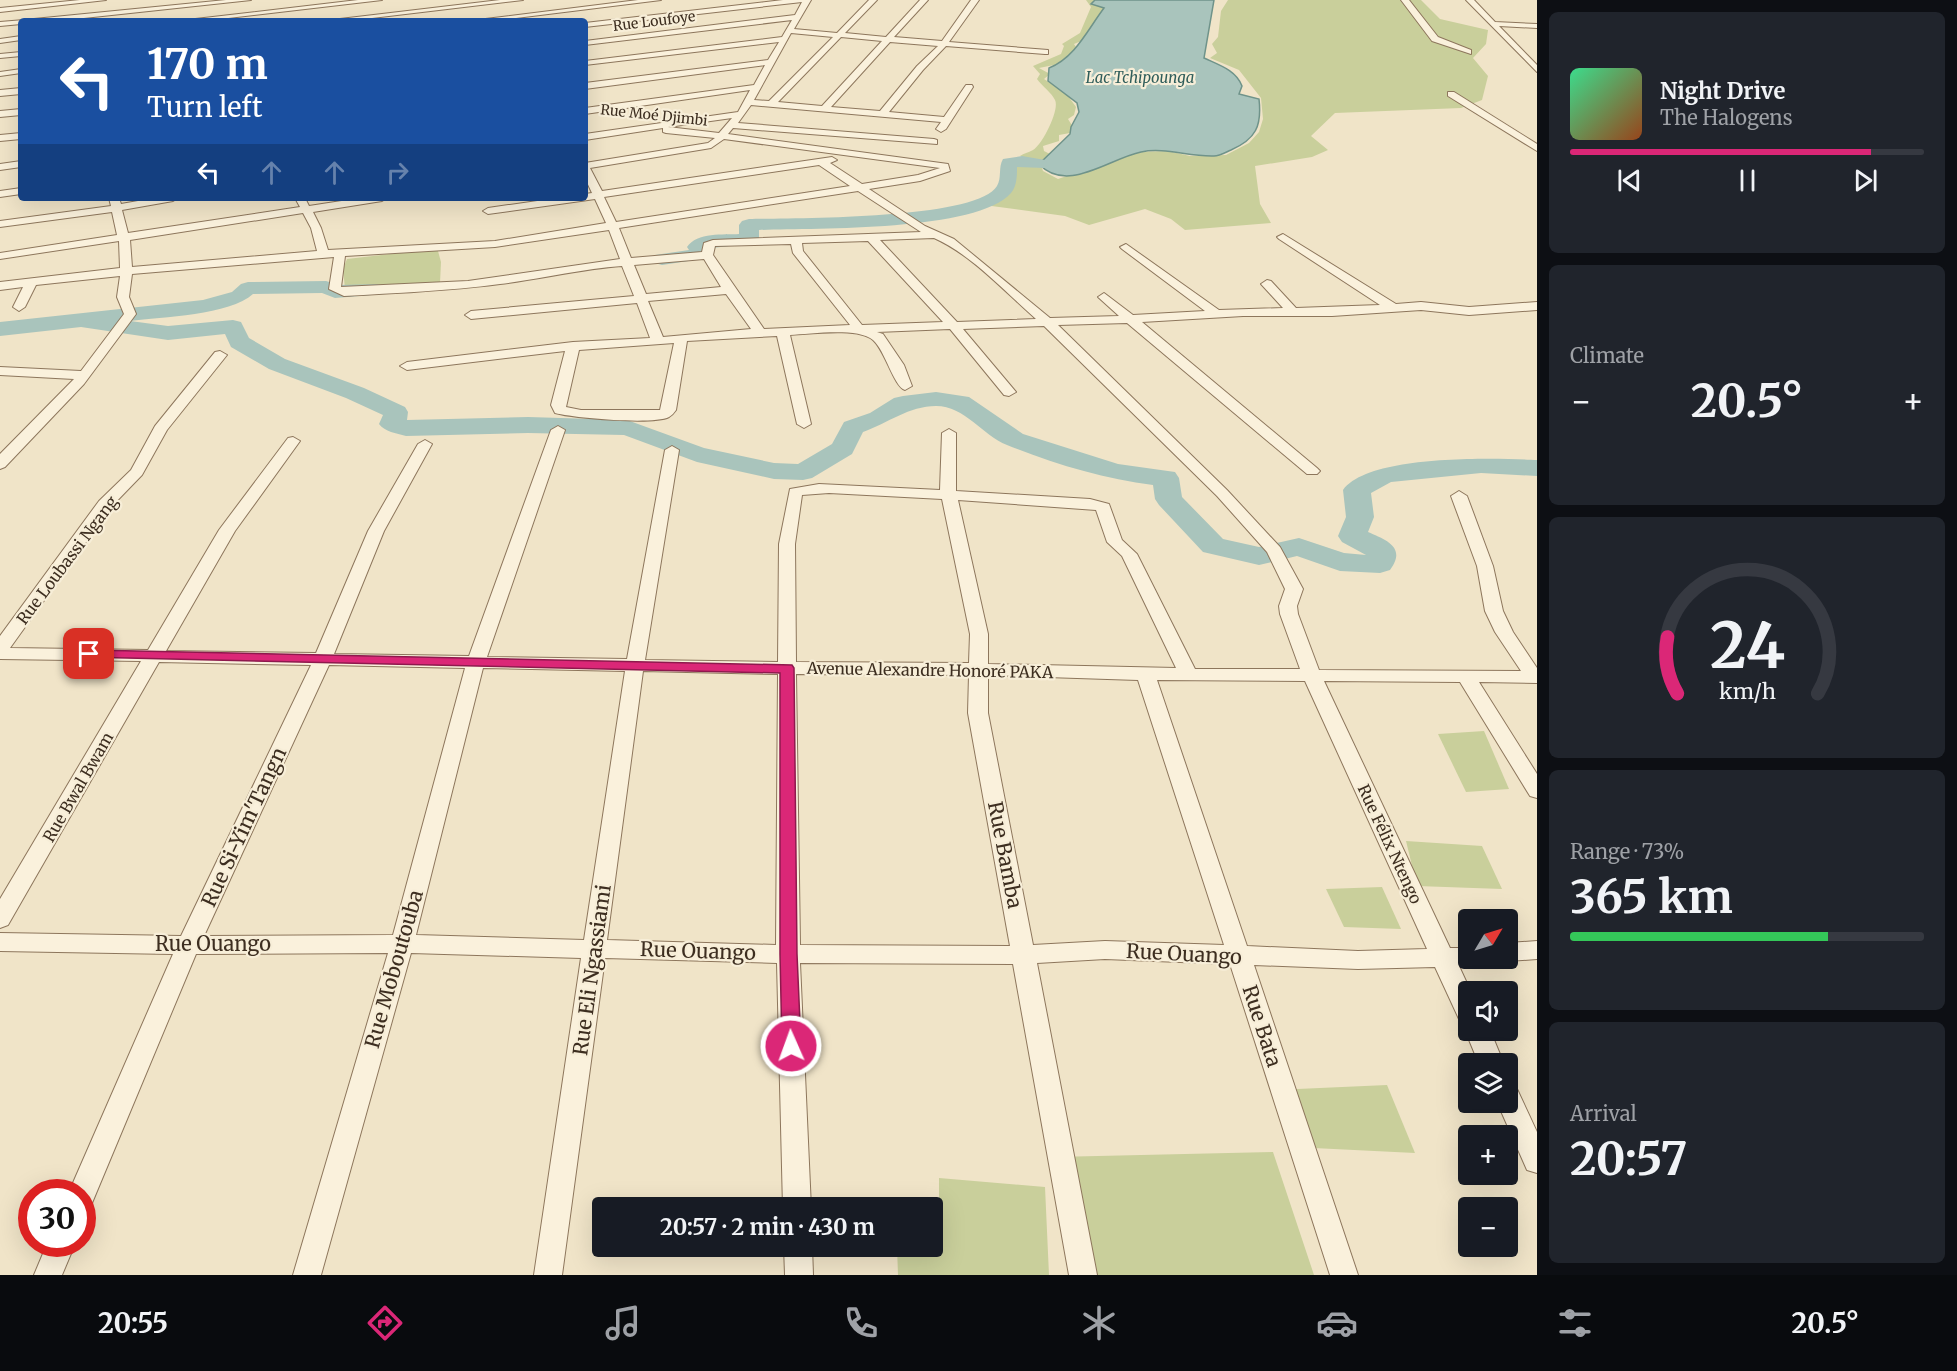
<!DOCTYPE html>
<html lang="en">
<head>
<meta charset="utf-8">
<style>
	:root { --surface:#171b24; --page:#20242c; --text:#f1f3f6; --muted:#9ea1a6; --line:#363941; --accent:#db2777 }
	body { margin:0; font-family:Merriweather,serif; background:var(--page); color:var(--text); height:100vh; display:flex; flex-direction:column; font-size:22px; white-space:nowrap }
	* { box-sizing:border-box; margin:0 }
	p { font-size:20px; color:var(--muted) }
	.icon { flex:none; width:33px; height:33px; fill:none; stroke:currentColor; stroke-width:2; stroke-linecap:round; stroke-linejoin:round }
	.map { position:relative; flex:1; overflow:hidden }
	.details { display:flex; flex-direction:column; gap:12px; padding:12px; background:#0d0f14; width:420px }
	.details>* { flex:none }
	.guide { position:absolute; left:18px; top:18px; width:570px; height:183px; border-radius:6px; box-shadow:0 6px 24px #0002; background:#1a4fa0; color:#fff; overflow:hidden }
	.needle { width:39px; rotate:52deg }
	.controls { position:absolute; left:1458px; top:909px; display:grid; gap:12px }
	.controls a { display:grid; place-items:center; width:60px; height:60px; border-radius:6px; background:var(--surface); box-shadow:0 6px 24px #0002; font-size:30px }
	.speed { position:absolute; left:18px; top:1179px; display:flex; gap:12px; font-size:30px; font-weight:700; text-align:center }
	.speed>* { display:grid; place-content:center; width:78px; height:78px; border-radius:50%; background:var(--surface); box-shadow:0 6px 24px #0002; line-height:1 }
	.speed .limit { border:9px solid #d22; background:#fff; color:#111 }
	.pin { position:absolute; display:grid; place-items:center; width:51px; height:51px; color:#fff; margin:-26px; border-radius:12px; box-shadow:0 3px 9px #0006 }
	.me { position:absolute; width:66px; margin:-33px; rotate:358deg; stroke-linejoin:round; filter:drop-shadow(0 0 4px #0008) }
	.turn { display:flex; align-items:center; gap:21px; height:126px; padding:0 30px; font-size:27px }
	.turn .icon { width:78px; height:78px; stroke-width:2.5 }
	.turn b { display:block; font-size:42px; line-height:51px }
	.lanes { display:flex; align-items:center; height:57px; padding:0 30px; background:#0003; justify-content:center; gap:30px; direction:ltr }
	.lanes .off { opacity:.35 }
	.big { font-size:45px; font-weight:700; line-height:1.1 }
	.details .widget { flex:1; display:flex; flex-direction:column; justify-content:center; gap:9px; min-width:0; padding:0 21px; border-radius:9px; background:var(--page) }
	.details .dial { align-items:center; gap:0 }
	.dial svg { height:156px; overflow:visible; fill:none; stroke:var(--line); stroke-width:7; stroke-linecap:round; text-anchor:middle }
	.dial text { fill:var(--text); stroke:none }
	.song { display:flex; align-items:center; gap:18px }
	.cover { width:72px; height:72px; border-radius:9px; background:linear-gradient(135deg,hsl(150 70% 55%),hsl(20 70% 35%)) }
	.played { height:6px; border-radius:3px; background:linear-gradient(90deg,var(--accent) 85%,var(--line) 85%) }
	.keys { display:flex; justify-content:space-around; direction:ltr }
	.heat { display:flex; justify-content:space-between; align-items:center; font-size:33px; direction:ltr }
	.charge { height:9px; border-radius:4px; background:linear-gradient(90deg,#34c759 73%,var(--line) 0) }
	.trip { position:absolute; left:592px; top:1197px; width:351px; height:60px; border-radius:6px; background:var(--surface); box-shadow:0 6px 24px #0002; font-weight:700; line-height:60px; text-align:center }
	.tab-bar { display:flex; height:96px; justify-content:space-around; align-items:center; background:#090b0e; color:var(--muted) }
	.tab-bar .icon { width:42px; height:42px }
	.tab-bar .current { color:var(--accent) }
	.tab-bar b { font-size:27px; color:var(--text) }
	main { display:flex; flex:1; min-height:0 }
	.map>svg:first-child { display:block }
	.green { fill:#c9cf9b }
	.water { fill:#a9c4bc; stroke:#6f938a; stroke-width:1.5 }
	.lines { fill:none; stroke-linecap:round; stroke-linejoin:round }
	.river { fill:#a9c4bc; fill-rule:evenodd }
	.minor-casing { stroke:#8d765c; stroke-width:2 }
	.minor { fill:#faf1dc; fill-rule:evenodd }
	.route { fill:#db2777; stroke:#8e194d; stroke-width:1.5 }
	.labels { text-anchor:middle; stroke-width:4.5; stroke-linejoin:round; paint-order:stroke }
	.far-street-label { font-size:14px; fill:#3d2e20; stroke:#f7eed8 }
	.far-water-label { font-size:15px; font-style:italic; fill:#2f5d5a; stroke:#f7eed8 }
	.street-label { font-size:16px; fill:#3d2e20; stroke:#f7eed8 }
	.near-street-label { font-size:20px; fill:#3d2e20; stroke:#f7eed8 }
</style>
</head>
<body>
<main>
<div class="map">
<svg width="1537" height="1275" viewBox="0 0 1537 1275">
	<rect width="100%" height="100%" fill="#f0e4c8"/>
	<!-- green -->
	<g class="green">
		<path d="M 1086,0 L 1102,0 L 1109,7 L 1086,39 L 1074,44 L 1078,50 L 1059,64 L 1039,68 L 1050,74 L 1044,79 L 1066,93 L 1076,107 L 1074,115 L 1068,119 L 1073,127 L 1070,133 L 1059,135 L 1059,141 L 1043,146 L 1044,151 L 1058,158 L 1046,163 L 1040,162 L 1043,171 L 1058,179 L 1137,152 L 1168,151 L 1190,156 L 1226,155 L 1249,143 L 1259,132 L 1263,119 L 1261,98 L 1239,70 L 1210,58 L 1217,53 L 1212,44 L 1218,37 L 1221,11 L 1228,0 L 1421,0 L 1440,19 L 1488,30 L 1486,44 L 1473,58 L 1488,76 L 1482,100 L 1461,108 L 1335,113 L 1311,136 L 1328,150 L 1312,157 L 1255,166 L 1260,204 L 1271,223 L 1185,230 L 1171,219 L 1145,209 L 1089,225 L 1065,216 L 984,205 L 1006,178 L 1011,167 L 1031,160 L 1020,156 C 1024,153 1028,153 1033,150 C 1042,145 1060,110 1055,100 C 1052,93 1042,86 1037,79 L 1040,74 L 1033,66 L 1061,54 L 1064,46 L 1062,44 L 1080,33 L 1091,7 Z"/>
		<polygon points="416,251 438,251 441,262 440,283 345,289 343,269 347,259"/>
		<polygon points="1484,731 1509,789 1466,792 1438,734"/>
		<polygon points="1406,841 1482,846 1502,889 1417,886"/>
		<polygon points="1382,887 1401,929 1344,927 1326,889"/>
		<polygon points="1387,1085 1415,1153 1293,1147 1275,1090"/>
		<polygon points="1273,1152 1314,1275 1079,1275 1054,1157"/>
		<polygon points="939,1178 1045,1187 1049,1275 898,1275 897,1247 933,1246 933,1227 939,1228"/>
	</g>
	<!-- water -->
	<path class="water" d="M 1095,0 L 1214,0 L 1204,58 C 1219,65 1236,70 1242,86 L 1239,94 L 1259,99 C 1262,126 1256,139 1231,150 C 1226,152 1220,156 1214,156 C 1189,157 1165,147 1141,152 C 1108,159 1067,194 1039,164 L 1070,134 L 1071,127 L 1079,112 L 1077,103 L 1048,81 L 1049,68 C 1075,58 1088,29 1104,8 L 1091,4 Z"/>
	<g class="lines">
		<!-- river -->
		<g class="river">
			<path d="M 1022,156 L 1045,160 L 1048,164 L 1045,168 L 1017,167 C 1017,176 1017,186 1011,193 C 977,232 811,228 759,230 L 759,239 L 756,243 L 712,248 L 708,249 L 711,254 L 708,258 L 662,265 L 655,263 L 652,259 L 655,255 L 689,250 L 687,247 C 697,232 724,235 739,234 L 739,225 L 742,221 L 749,219 C 791,218 977,220 997,186 C 1002,178 998,167 1003,159 Z"/>
			<path d="M 326,281 L 339,285 L 377,284 L 384,286 L 388,290 L 384,294 L 335,298 L 322,293 L 253,294 C 230,315 162,317 130,321 L 168,326 L 233,320 L 241,322 L 249,338 L 285,359 L 364,388 L 405,407 L 408,412 L 407,420 L 528,417 L 627,420 L 704,448 L 774,463 L 798,464 L 832,444 L 844,422 L 870,413 L 894,398 L 903,396 L 936,392 L 969,397 L 1023,434 L 1118,464 L 1175,472 L 1179,478 L 1182,497 L 1223,539 L 1259,547 L 1299,538 L 1344,553 L 1366,555 L 1342,542 L 1338,536 L 1346,517 L 1343,490 C 1369,454 1495,458 1537,460 L 1537,476 L 1481,473 L 1391,482 L 1371,493 L 1374,517 L 1368,532 C 1386,540 1407,547 1390,570 L 1380,573 L 1340,571 L 1297,556 L 1259,565 L 1203,552 L 1159,505 L 1155,499 L 1153,485 C 1104,479 1054,464 1007,445 C 982,435 965,406 936,406 C 909,406 888,423 863,432 L 852,454 L 812,478 L 803,480 L 774,479 L 697,462 L 624,435 L 528,433 L 406,436 C 396,433 385,432 379,424 L 383,415 L 346,398 L 269,369 L 231,347 L 225,334 L 168,340 L 81,327 L 0,336 L 0,322 L 203,300 L 232,292 L 241,284 L 248,282 Z"/>
		</g>
		<!-- minor casing -->
		<g class="minor-casing">
			<g id="minor">
				<polygon points="80,0 106,0 0,12 0,8"/>
				<polygon points="226,0 251,0 56,21 30,21 34,19"/>
				<polygon points="358,0 382,0 203,21 178,21"/>
				<polygon points="500,0 523,0 347,21 323,21"/>
				<polygon points="638,0 661,0 492,21 469,21"/>
				<path d="M 783,0 L 811,0 L 794,29 L 837,33 L 869,0 L 877,0 L 845,33 L 886,37 L 920,0 L 928,0 L 894,37 L 942,41 L 971,0 L 979,0 L 949,42 L 1048,50 L 1048,54 L 1045,54 L 946,46 L 923,70 L 889,112 L 944,117 L 966,85 L 972,85 L 973,87 L 946,129 L 941,132 L 936,129 L 941,122 L 751,105 L 738,123 L 934,139 L 937,140 L 937,144 L 733,128 L 728,134 L 948,164 L 950,171 L 920,181 L 869,189 L 925,226 L 954,239 L 1050,318 L 1119,316 L 1098,297 L 1104,293 L 1133,315 L 1205,311 L 1122,249 L 1120,247 L 1126,244 L 1219,310 L 1283,308 L 1261,284 L 1267,280 L 1271,281 L 1296,308 L 1380,305 L 1279,239 L 1277,237 L 1283,234 L 1396,304 L 1421,302 L 1469,307 L 1537,302 L 1537,310 L 1469,315 L 1421,310 L 1332,316 L 1243,316 L 1142,322 L 1317,468 L 1320,471 L 1317,474 L 1307,474 L 1127,323 L 1058,325 L 1227,490 L 1280,547 L 1303,589 L 1297,606 L 1298,614 L 1319,670 L 1521,671 L 1495,632 L 1485,611 L 1477,566 L 1451,496 L 1459,491 L 1467,496 L 1493,566 L 1503,611 L 1513,632 L 1537,668 L 1537,683 L 1479,682 L 1537,774 L 1537,798 L 1530,796 L 1460,682 L 1324,681 L 1450,948 L 1468,948 L 1468,958 L 1479,958 L 1476,964 L 1459,966 L 1471,992 L 1468,992 L 1468,1022 L 1459,1019 L 1435,967 L 1358,969 L 1254,965 L 1358,1275 L 1330,1275 L 1230,964 L 1105,959 L 1037,963 L 1097,1275 L 1069,1275 L 1013,964 L 800,963 L 811,1208 L 783,1208 L 777,963 L 605,958 L 562,1275 L 534,1275 L 581,958 L 411,953 L 321,1275 L 293,1275 L 388,953 L 196,954 L 92,1203 L 82,1207 L 82,1192 L 69,1192 L 173,954 L 0,951 L 0,933 L 181,936 L 311,665 L 159,662 L 8,925 L 0,928 L 0,899 L 141,661 L 0,659 L 0,636 L 99,501 L 131,470 L 155,426 L 215,352 L 220,351 L 227,355 L 167,430 L 142,475 L 111,507 L 10,648 L 148,650 L 219,530 L 288,438 L 293,437 L 300,441 L 235,531 L 166,651 L 316,653 L 368,531 L 418,444 L 425,440 L 432,444 L 384,531 L 334,654 L 469,656 L 551,430 L 558,426 L 565,430 L 487,657 L 627,659 L 665,450 L 672,446 L 679,450 L 645,660 L 778,662 L 779,544 L 790,489 L 819,484 L 940,490 L 942,433 L 949,429 L 956,433 L 956,491 L 1090,499 L 1109,504 L 1122,540 L 1137,554 L 1195,669 L 1300,669 L 1280,614 L 1279,606 L 1285,589 L 1267,552 L 1217,496 L 1044,326 L 963,329 L 1016,392 L 1009,396 L 1004,395 L 950,329 L 877,332 L 883,334 L 904,365 L 912,386 L 905,390 C 894,387 885,350 873,340 C 858,327 810,334 790,335 L 811,424 L 804,428 L 797,424 L 777,336 L 687,341 L 676,410 C 674,413 672,415 669,417 C 653,425 574,418 555,413 L 551,405 L 565,351 L 407,370 L 400,366 L 407,362 L 573,342 L 650,338 L 637,303 L 471,319 L 465,315 L 471,311 L 634,296 L 622,266 C 581,269 541,279 500,284 C 448,291 396,293 344,296 L 329,289 L 334,257 L 132,274 L 129,297 L 136,314 L 84,384 L 5,467 L 0,469 L 0,454 L 74,379 L 0,375 L 0,367 L 81,371 L 124,314 L 117,297 L 120,276 L 36,285 L 25,307 L 19,311 L 13,307 L 23,287 L 0,290 L 0,282 L 120,268 L 119,241 L 0,259 L 0,253 L 117,235 L 112,212 L 0,227 L 0,221 L 111,206 L 109,198 L 119,198 L 121,204 L 155,198 L 178,198 L 173,201 L 122,210 L 128,233 L 300,207 L 295,198 L 305,198 L 309,206 L 361,198 L 387,198 L 382,201 L 313,212 L 321,228 L 328,250 L 495,241 L 606,223 L 595,199 L 488,214 L 483,211 L 488,208 L 558,198 L 585,198 L 585,194 L 592,193 L 585,178 L 585,163 L 708,143 L 715,138 L 666,133 L 663,132 L 663,128 L 585,140 L 585,134 L 738,112 L 750,90 L 585,114 L 585,108 L 754,85 L 765,65 L 585,89 L 585,83 L 768,60 L 779,42 L 585,65 L 585,61 L 782,37 L 792,20 L 585,45 L 585,41 L 795,15 L 802,2 L 585,27 L 585,23 ZM 791,33 L 833,37 L 769,101 L 754,100 ZM 841,37 L 882,41 L 822,106 L 778,102 ZM 890,42 L 938,46 L 917,66 L 880,111 L 831,107 ZM 732,118 L 719,133 L 668,127 ZM 724,139 L 940,168 L 918,175 L 862,184 L 830,163 L 837,160 L 832,157 L 602,191 L 590,168 L 711,148 ZM 819,165 L 850,186 L 616,222 L 604,197 ZM 858,191 L 921,232 L 713,240 L 704,243 L 702,252 L 631,258 L 619,228 ZM 303,213 L 311,228 L 317,251 L 132,267 L 130,240 ZM 609,230 L 620,259 L 468,281 L 341,287 L 345,256 L 495,247 ZM 934,238 C 972,255 1004,291 1036,319 L 957,322 L 880,240 ZM 868,241 L 943,322 L 862,325 L 803,251 L 802,243 ZM 791,244 L 793,253 L 850,325 L 764,329 L 713,255 L 715,246 ZM 704,259 L 721,287 L 646,294 L 634,265 ZM 726,294 L 751,329 L 663,337 L 648,301 ZM 674,343 L 660,410 L 581,410 L 566,407 L 579,350 ZM 829,493 L 942,499 L 970,634 L 969,663 L 796,662 L 795,544 L 802,495 ZM 958,500 L 1096,510 L 1107,542 L 1122,556 L 1176,668 L 988,664 L 988,634 ZM 329,665 L 465,668 L 393,935 L 204,936 ZM 483,668 L 625,671 L 584,940 L 416,935 ZM 643,671 L 778,674 L 776,945 L 607,940 ZM 796,674 L 969,675 L 968,713 L 1010,946 L 800,945 ZM 988,675 L 1138,680 L 1224,945 L 1105,941 L 1033,945 L 988,713 ZM 1157,680 L 1305,681 L 1427,949 L 1358,951 L 1247,946 Z"/>
				<polygon points="1401,0 1409,0 1438,37 1471,50 1471,54 1432,41"/>
				<polygon points="1466,0 1474,0 1495,22 1537,24 1537,28 1499,26 1537,65 1537,72"/>
				<polygon points="24,20 21,21 21,24 0,26 0,22"/>
				<polygon points="21,36 21,40 0,43 0,39"/>
				<polygon points="21,52 21,56 0,58 0,54"/>
				<polygon points="21,69 21,73 0,76 0,72"/>
				<polygon points="21,88 21,94 0,96 0,90"/>
				<polygon points="1448,92 1454,92 1537,144 1537,151 1448,96"/>
				<polygon points="21,109 21,115 0,117 0,111"/>
				<polygon points="21,133 21,139 0,141 0,135"/>
				<polygon points="21,161 21,167 0,170 0,164"/>
				<polygon points="21,188 21,194 0,197 0,191"/>
				<polygon points="1537,941 1537,959 1508,961 1500,958 1508,958 1508,943"/>
				<polygon points="1468,1023 1468,1030 1490,1030 1504,1064 1479,1064 1465,1030"/>
				<polygon points="1508,1086 1517,1089 1537,1132 1537,1173 1527,1170 1497,1102 1508,1102"/>
				<polygon points="47,1244 75,1244 62,1275 34,1275"/>
				<polygon points="784,1246 812,1246 813,1275 785,1275"/>
			</g>
		</g>
		<!-- minor -->
		<use href="#minor" class="minor"/>
	</g>
	<!-- route -->
	<polygon class="route" points="89,650 792,665 794,668 797,954 801,1046 798,1052 791,1054 785,1052 782,1046 780,954 780,673 84,657 82,654"/>
	<g class="labels">
		<!-- far-street labels -->
		<g class="far-street-label">
			<text transform="translate(654 21) rotate(-7)" y="5">Rue Loufoye</text>
			<text transform="translate(654 115) rotate(6)" y="5">Rue Moé Djimbi</text>
		</g>
		<!-- far-water labels -->
		<g class="far-water-label">
			<text x="1140" y="83">Lac Tchipounga</text>
		</g>
		<!-- street labels -->
		<g class="street-label">
			<text transform="translate(67 560) rotate(-53)" y="6">Rue Loubassi Ngang</text>
			<text transform="translate(930 670) rotate(1)" y="6">Avenue Alexandre Honoré PAKA</text>
			<text transform="translate(78 787) rotate(-60)" y="6">Rue Bwal Bwam</text>
			<text transform="translate(1390 844) rotate(65)" y="6">Rue Félix Ntengo</text>
		</g>
		<!-- near-street labels -->
		<g class="near-street-label">
			<text transform="translate(244 827) rotate(-65)" y="7">Rue Si-Yim'Tangn</text>
			<text transform="translate(1005 855) rotate(79)" y="7">Rue Bamba</text>
			<text x="213" y="951">Rue Ouango</text>
			<text transform="translate(698 951) rotate(2)" y="7">Rue Ouango</text>
			<text transform="translate(1184 954) rotate(3)" y="7">Rue Ouango</text>
			<text transform="translate(394 969) rotate(-74)" y="7">Rue Moboutouba</text>
			<text transform="translate(592 970) rotate(-82)" y="7">Rue Eli Ngassiami</text>
			<text transform="translate(1262 1026) rotate(72)" y="7">Rue Bata</text>
		</g>
	</g>
</svg>
<div class="controls">
<a><svg class="needle" viewBox="-14 -14 28 28"><path d="M0-13l5 13h-10z" fill="#e53935"/><path d="M0 13l5-13h-10z" fill="#9ea1a6"/></svg></a>
<a><svg class="icon" aria-label="sound" viewBox="0 0 24 24"><path d="M4 9h4l5-4v14l-5-4H4zM17 9q2 3 0 6"/></svg></a>
<a><svg class="icon" aria-label="layers" viewBox="0 0 24 24"><path d="M12 4l9 5-9 5-9-5zM3 14l9 5 9-5"/></svg></a>
<a>+</a>
<a>−</a>
</div>
<div class="speed"><div class="limit">30</div></div>
<div class="pin" style="left:89px;top:654px;background:#d93025"><svg class="icon" aria-label="arrive" viewBox="0 0 24 24"><path d="M6 21V4h12l-3 4 3 4H6"/></svg></div>
<svg class="me" style="left:791px;top:1046px" viewBox="-20 -20 40 40"><circle r="17" fill="#db2777" stroke="#fff" stroke-width="3"/><path d="M0-11L8 9 0 5-8 9z" fill="#fff"/></svg>
<div class="trip">20:57 · 2 min · 430 m</div>
<div class="guide">
<div class="turn"><svg class="icon" aria-label="left" viewBox="0 0 24 24"><path d="M17 20v-9H6M10 6l-5 5 5 5"/></svg><div><b>170 m</b>Turn left</div></div>
<div class="lanes"><svg class="icon" aria-label="left" viewBox="0 0 24 24"><path d="M17 20v-9H6M10 6l-5 5 5 5"/></svg><svg class="icon off" aria-label="ahead" viewBox="0 0 24 24"><path d="M12 20V5M6 11l6-6 6 6"/></svg><svg class="icon off" aria-label="ahead" viewBox="0 0 24 24"><path d="M12 20V5M6 11l6-6 6 6"/></svg><svg class="icon off" aria-label="right" viewBox="0 0 24 24"><path d="M7 20v-9h11M14 6l5 5-5 5"/></svg></div>
</div>
</div>
<section class="details">
<div class="widget">
<div class="song"><i class="cover"></i><div><b>Night Drive</b><p>The Halogens</p></div></div>
<div class="played"></div>
<div class="keys"><svg class="icon" aria-label="previous" viewBox="0 0 24 24"><path d="M18 5L8 12l10 7zM5 5v14"/></svg><svg class="icon" aria-label="pause" viewBox="0 0 24 24"><path d="M8 5v14M16 5v14"/></svg><svg class="icon" aria-label="next" viewBox="0 0 24 24"><path d="M6 5l10 7-10 7zM19 5v14"/></svg></div>
</div>
<div class="widget"><p>Climate</p>
<div class="heat"><a>−</a><b class="big">20.5°</b><a>+</a></div>
</div>
<div class="widget dial"><svg viewBox="0 0 100 80">
<path d="M14 69A42 42 0 1 1 86 69"/>
<path d="M14 69A42 42 0 0 1 9 40" stroke="#db2777"/>
<text x="50" y="56" font-size="32" font-weight="700">24</text>
<text x="50" y="72" font-size="11">km/h</text>
</svg></div>
<div class="widget"><p>Range · 73%</p><b class="big">365 km</b><div class="charge"></div></div>
<div class="widget"><p>Arrival</p><b class="big">20:57</b></div>
</section>
</main>
<nav class="tab-bar">
<b>20:55</b>
<svg class="icon current" aria-label="directions" viewBox="0 0 24 24"><path d="M12 3l9 9-9 9-9-9zM9 14v-3h6M13 9l2 2-2 2"/></svg>
<svg class="icon" aria-label="music" viewBox="0 0 24 24"><path d="M9 18V5l10-2v13"/><circle cx="6" cy="18" r="3"/><circle cx="16" cy="16" r="3"/></svg>
<svg class="icon" aria-label="phone" viewBox="0 0 24 24"><path d="M5 4h4l2 5-3 2q2 4 5 5l2-3 5 2v4C11 20 4 13 5 4z"/></svg>
<svg class="icon" aria-label="climate" viewBox="0 0 24 24"><path d="M12 3v18M4 7l16 10M4 17L20 7"/></svg>
<svg class="icon" aria-label="car" viewBox="0 0 24 24"><path d="M5 17H2v-5l4-1 3-4h7l3 4 3 1v5h-3M9 17h6M6 11h13"/><circle cx="7" cy="17" r="2"/><circle cx="17" cy="17" r="2"/></svg>
<svg class="icon" aria-label="filters" viewBox="0 0 24 24"><path d="M4 7h16M4 17h16"/><circle cx="9" cy="7" r="2"/><circle cx="15" cy="17" r="2"/></svg>
<b>20.5°</b>
</nav>
</body>
</html>
